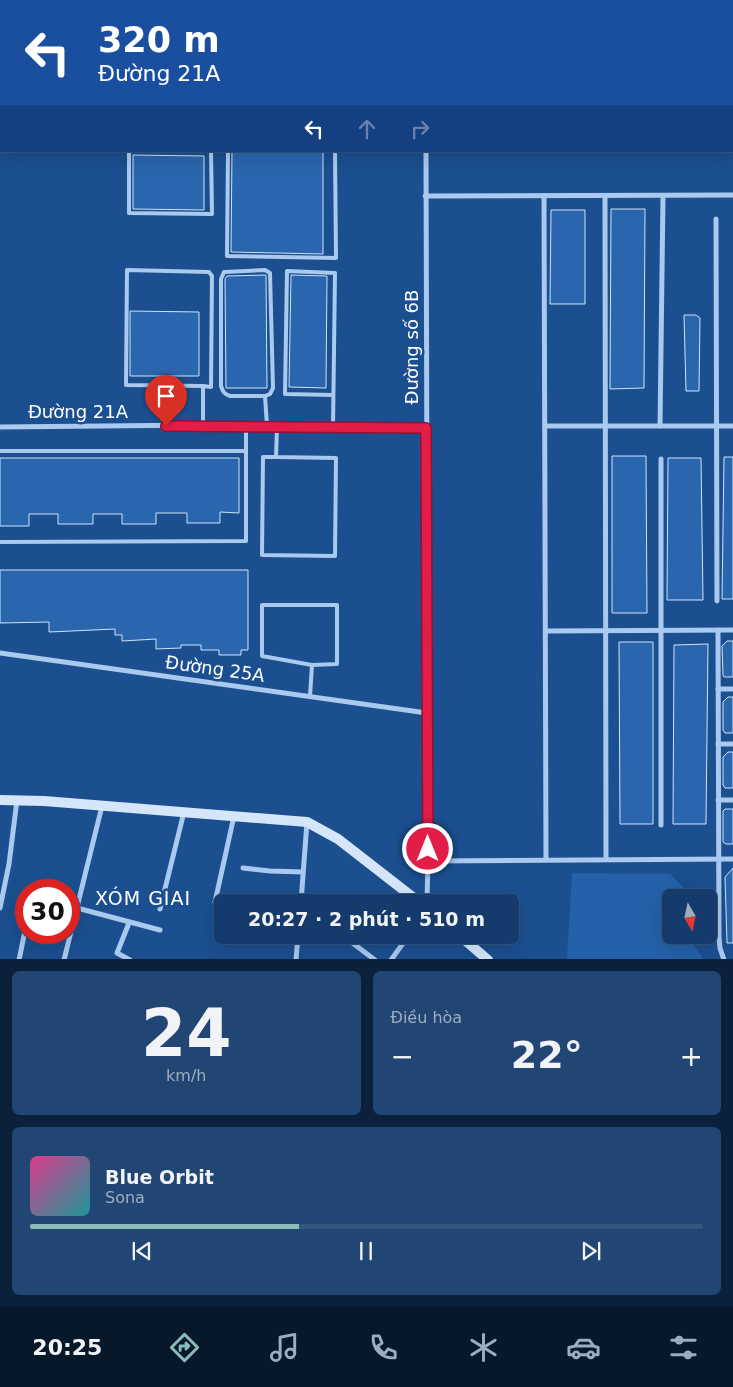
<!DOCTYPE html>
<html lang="vi">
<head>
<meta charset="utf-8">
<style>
	:root { --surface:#143b6b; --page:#214673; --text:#f1f3f6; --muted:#9dadc1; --line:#33557e; --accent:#8bbbb9 }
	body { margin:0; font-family:"DejaVu Sans",sans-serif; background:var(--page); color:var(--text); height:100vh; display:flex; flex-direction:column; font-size:19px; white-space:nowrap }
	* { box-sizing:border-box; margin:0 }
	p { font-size:16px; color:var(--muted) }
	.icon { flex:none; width:28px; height:28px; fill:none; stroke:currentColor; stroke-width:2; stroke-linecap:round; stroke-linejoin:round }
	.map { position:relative; height:959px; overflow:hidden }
	.details { display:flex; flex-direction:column; gap:12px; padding:12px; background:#0b203b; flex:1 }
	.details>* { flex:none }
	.guide { position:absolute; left:0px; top:0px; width:734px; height:152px; box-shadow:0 5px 20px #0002,0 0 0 1px var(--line); background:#1a4fa0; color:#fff; overflow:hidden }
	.needle { width:32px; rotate:171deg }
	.buttons { position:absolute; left:662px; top:889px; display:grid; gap:10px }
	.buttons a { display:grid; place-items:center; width:55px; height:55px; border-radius:8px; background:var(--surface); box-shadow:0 5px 20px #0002,0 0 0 1px var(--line); font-size:25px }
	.speed { position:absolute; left:15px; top:879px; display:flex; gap:10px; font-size:25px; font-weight:700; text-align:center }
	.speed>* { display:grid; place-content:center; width:65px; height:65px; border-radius:50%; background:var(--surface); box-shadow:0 5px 20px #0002,0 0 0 1px var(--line); line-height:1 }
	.speed .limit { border:8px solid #d22; background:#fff; color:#111 }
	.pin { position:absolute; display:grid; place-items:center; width:42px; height:42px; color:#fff; margin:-51px -21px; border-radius:50% 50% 50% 0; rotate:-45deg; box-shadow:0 0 5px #0007 }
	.pin .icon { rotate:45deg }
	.me { position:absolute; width:55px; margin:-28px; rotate:0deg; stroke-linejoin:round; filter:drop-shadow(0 0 4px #0008) }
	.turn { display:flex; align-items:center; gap:18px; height:105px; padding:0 15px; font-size:22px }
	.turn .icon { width:65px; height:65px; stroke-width:2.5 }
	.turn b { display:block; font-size:35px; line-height:42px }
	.lanes { display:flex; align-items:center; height:48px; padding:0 15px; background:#0003; justify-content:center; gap:25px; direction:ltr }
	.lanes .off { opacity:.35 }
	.big { font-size:38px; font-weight:800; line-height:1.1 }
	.details .widget { flex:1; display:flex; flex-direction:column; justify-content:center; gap:8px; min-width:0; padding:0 18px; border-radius:8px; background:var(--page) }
	.details .dial { align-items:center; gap:0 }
	.dial b { font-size:65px; line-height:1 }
	.song { display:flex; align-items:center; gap:15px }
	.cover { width:60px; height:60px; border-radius:8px; background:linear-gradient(135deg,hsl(330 70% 55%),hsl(180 70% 35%)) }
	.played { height:5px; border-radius:2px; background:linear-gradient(90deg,var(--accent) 40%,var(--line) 40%) }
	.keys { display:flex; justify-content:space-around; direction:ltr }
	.heat { display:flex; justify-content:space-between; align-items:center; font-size:28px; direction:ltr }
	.details .tiles { flex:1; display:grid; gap:12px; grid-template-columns:1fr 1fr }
	.widget:last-child { grid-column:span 2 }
	.trip { position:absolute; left:214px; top:894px; width:305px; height:50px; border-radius:8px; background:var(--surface); box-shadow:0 5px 20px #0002,0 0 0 1px var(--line); font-weight:800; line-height:50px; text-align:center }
	.menu { display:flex; height:80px; justify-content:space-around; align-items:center; background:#08182b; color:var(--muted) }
	.menu .icon { width:35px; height:35px }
	.menu .selected { color:var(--accent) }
	.menu b { font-size:22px; color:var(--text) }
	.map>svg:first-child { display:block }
	.green { fill:#2461a8 }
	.building { fill:#2a66ad; stroke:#cfe3fa }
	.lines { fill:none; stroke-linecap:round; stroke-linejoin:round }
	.lane { stroke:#a9c9ee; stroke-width:4 }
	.street { stroke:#a9c9ee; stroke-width:5 }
	.secondary { stroke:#d6e6fa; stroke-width:10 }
	.route-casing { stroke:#92132f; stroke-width:12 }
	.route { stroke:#e11d48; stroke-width:9 }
	.labels { text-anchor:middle; stroke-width:5; stroke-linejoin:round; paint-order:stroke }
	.street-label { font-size:18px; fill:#fff; stroke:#1b4f8f }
	.neighbourhood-label { font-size:19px; letter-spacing:1px; fill:#fff; stroke:#1b4f8f }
</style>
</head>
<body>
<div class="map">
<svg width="733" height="960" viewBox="0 0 733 960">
	<rect width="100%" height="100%" fill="#1b4f8f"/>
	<!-- green -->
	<polygon class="green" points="572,873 670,874 683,887 682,897 671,898 671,935 687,935 703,959 567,959"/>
	<!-- building -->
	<g class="building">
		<polygon points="232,151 323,151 323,254 231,252"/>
		<polygon points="133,155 204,156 204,210 133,209"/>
		<polygon points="611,209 645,209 644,388 610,389"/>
		<polygon points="551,210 585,210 585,304 550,304"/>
		<polygon points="266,275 267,388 226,388 225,279 227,276"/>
		<polygon points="291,275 327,276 326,388 289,387"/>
		<polygon points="130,311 199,312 199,376 130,376"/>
		<polygon points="684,315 696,315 700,318 699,391 686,391"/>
		<polygon points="612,456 646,456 647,613 612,613"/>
		<polygon points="724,457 733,457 733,599 722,599"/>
		<polygon points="0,458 239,458 239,513 220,512 220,523 187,523 187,513 156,513 156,524 122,524 122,514 93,514 93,524 58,524 58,514 29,514 29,526 0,526"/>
		<polygon points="668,458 701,458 703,600 667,600"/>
		<polygon points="0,570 248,570 248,650 241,650 241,655 219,655 219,650 201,650 201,645 181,645 181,648 156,649 156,639 122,641 122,635 115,635 115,629 49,632 49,622 0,623"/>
		<polygon points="727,641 733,641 733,677 724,677 723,675 722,646"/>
		<polygon points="619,642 653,642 653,824 620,824"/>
		<polygon points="708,644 706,824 673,824 674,645"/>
		<polygon points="728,697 733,697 733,733 725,733 723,730 723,702"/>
		<polygon points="728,752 733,752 733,788 725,788 723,785 723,757"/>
		<polygon points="725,809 733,809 733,844 726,844 723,842 723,811"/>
		<polygon points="733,868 733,943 727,943 725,877"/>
	</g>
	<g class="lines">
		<!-- lane -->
		<g class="lane">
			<polyline points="41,0 41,1"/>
			<polyline points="531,0 531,1"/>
			<polyline points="729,0 729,1"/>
			<polyline points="186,1 186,0"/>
			<polyline points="422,1 422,0"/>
			<polyline points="440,1 440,0"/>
			<polyline points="585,1 585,0"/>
			<polyline points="0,64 1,63"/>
			<polyline points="129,151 129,213 212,214 211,151"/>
			<polyline points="228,151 227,256 336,258 335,151"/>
			<path d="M 265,396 L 230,396 C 224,394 223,392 221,386 L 221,279 L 224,272 L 265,270 L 270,273 L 273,388 L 270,394 L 265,396 L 267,426"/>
			<polyline points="203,425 203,386 211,387 212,276 209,272 127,270 126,385 203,386"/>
			<polyline points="333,428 335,273 287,271 285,394 333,395"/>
			<polyline points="0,451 246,451 246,426"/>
			<polyline points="276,457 263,457 262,555 335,556 336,458 276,457 277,427"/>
			<polyline points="0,542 246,541 246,451"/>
			<polyline points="310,696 312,665 337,664 337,605 262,605 262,656 312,665"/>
		</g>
		<!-- street -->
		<g class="street">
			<polyline points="426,151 428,861 427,902"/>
			<polyline points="425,196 733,195"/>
			<polyline points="544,196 546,859"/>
			<polyline points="605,196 606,859"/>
			<polyline points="716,219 717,601"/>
			<polyline points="545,426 733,426"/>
			<polyline points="660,426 663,196"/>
			<polyline points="0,427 203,425 356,428 426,427"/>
			<polyline points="661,459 661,825"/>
			<polyline points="718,630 719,937 720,948 724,960"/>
			<polyline points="546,631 733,630"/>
			<polyline points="0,653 427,713"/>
			<polyline points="718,689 733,689"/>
			<polyline points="718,744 733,744"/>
			<polyline points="718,800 733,800"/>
			<polyline points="428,861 733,859"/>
			<polyline points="243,868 270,871 303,872"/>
			<polyline points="215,902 234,816"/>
			<polyline points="301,902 307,822"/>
			<polyline points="0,908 9,864 17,800"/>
			<polyline points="77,908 160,930"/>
			<polyline points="160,909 184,812"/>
			<polyline points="129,923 117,953 130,960"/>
			<polyline points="342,935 375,960"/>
			<polyline points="19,960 26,926"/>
			<polyline points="64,960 102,806"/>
			<polyline points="296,960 298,935"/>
			<polyline points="391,960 409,935"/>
		</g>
		<!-- secondary -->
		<g class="secondary">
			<polyline points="0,95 1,95"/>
			<polyline points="732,95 733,95"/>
			<polyline points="732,106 733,106"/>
			<polyline points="0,109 1,109"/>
			<polyline points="0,800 44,801 307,822 338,839 419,902"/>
			<polyline points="459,935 488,960"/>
		</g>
	</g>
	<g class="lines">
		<!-- route casing -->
		<g class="route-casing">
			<polyline id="route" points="166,426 426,428 428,849"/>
		</g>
		<!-- route -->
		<use href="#route" class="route"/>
	</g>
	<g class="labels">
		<!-- street labels -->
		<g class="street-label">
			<text transform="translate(412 347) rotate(-90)" y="6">Đường số 6B</text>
			<text x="78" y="418">Đường 21A</text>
			<text transform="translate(215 669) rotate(8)" y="6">Đường 25A</text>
		</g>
		<!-- neighbourhood labels -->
		<g class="neighbourhood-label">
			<text x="143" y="905">XÓM GIAI</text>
		</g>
	</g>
</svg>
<div class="buttons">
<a><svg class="needle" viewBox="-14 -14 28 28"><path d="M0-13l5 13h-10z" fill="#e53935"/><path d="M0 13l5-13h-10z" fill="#9dadc1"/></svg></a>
</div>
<div class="speed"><div class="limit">30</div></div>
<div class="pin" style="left:166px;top:426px;background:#d93025"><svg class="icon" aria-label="arrive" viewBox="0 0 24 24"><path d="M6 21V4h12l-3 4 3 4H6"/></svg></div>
<svg class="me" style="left:428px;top:849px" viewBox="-20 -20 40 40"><circle r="17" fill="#e11d48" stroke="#fff" stroke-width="3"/><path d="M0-11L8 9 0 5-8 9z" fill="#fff"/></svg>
<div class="trip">20:27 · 2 phút · 510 m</div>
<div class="guide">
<div class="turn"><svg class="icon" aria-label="left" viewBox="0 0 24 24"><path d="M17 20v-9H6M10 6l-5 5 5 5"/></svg><div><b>320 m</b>Đường 21A</div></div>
<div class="lanes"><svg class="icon" aria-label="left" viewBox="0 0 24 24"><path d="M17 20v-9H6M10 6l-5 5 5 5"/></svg><svg class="icon off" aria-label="ahead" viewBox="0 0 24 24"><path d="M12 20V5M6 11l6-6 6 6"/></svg><svg class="icon off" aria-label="right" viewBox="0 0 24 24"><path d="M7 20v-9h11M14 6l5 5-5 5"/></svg></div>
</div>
</div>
<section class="details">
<div class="tiles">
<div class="widget dial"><b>24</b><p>km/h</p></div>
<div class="widget"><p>Điều hòa</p>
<div class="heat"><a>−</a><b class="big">22°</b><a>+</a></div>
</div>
<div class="widget">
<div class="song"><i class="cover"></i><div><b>Blue Orbit</b><p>Sona</p></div></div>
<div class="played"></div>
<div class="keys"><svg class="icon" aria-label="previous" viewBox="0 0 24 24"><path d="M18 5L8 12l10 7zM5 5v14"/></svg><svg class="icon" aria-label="pause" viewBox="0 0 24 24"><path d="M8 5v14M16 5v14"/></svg><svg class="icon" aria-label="next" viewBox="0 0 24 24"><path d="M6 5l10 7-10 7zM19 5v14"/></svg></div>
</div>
</div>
</section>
<nav class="menu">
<b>20:25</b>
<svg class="icon selected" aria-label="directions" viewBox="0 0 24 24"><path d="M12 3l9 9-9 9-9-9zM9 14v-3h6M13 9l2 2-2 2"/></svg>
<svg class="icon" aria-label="music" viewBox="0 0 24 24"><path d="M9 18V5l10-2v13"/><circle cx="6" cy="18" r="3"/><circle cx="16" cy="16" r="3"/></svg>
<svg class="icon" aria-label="phone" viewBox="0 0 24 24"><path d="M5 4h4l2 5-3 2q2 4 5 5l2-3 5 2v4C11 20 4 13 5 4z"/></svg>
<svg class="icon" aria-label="climate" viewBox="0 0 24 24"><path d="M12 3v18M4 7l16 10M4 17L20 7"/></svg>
<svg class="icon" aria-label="car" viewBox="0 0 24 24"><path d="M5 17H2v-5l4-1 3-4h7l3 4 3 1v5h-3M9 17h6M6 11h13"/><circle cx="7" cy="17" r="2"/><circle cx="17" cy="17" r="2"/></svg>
<svg class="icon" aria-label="filters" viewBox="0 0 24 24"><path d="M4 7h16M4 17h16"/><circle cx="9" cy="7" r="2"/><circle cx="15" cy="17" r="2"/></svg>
</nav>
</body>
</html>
